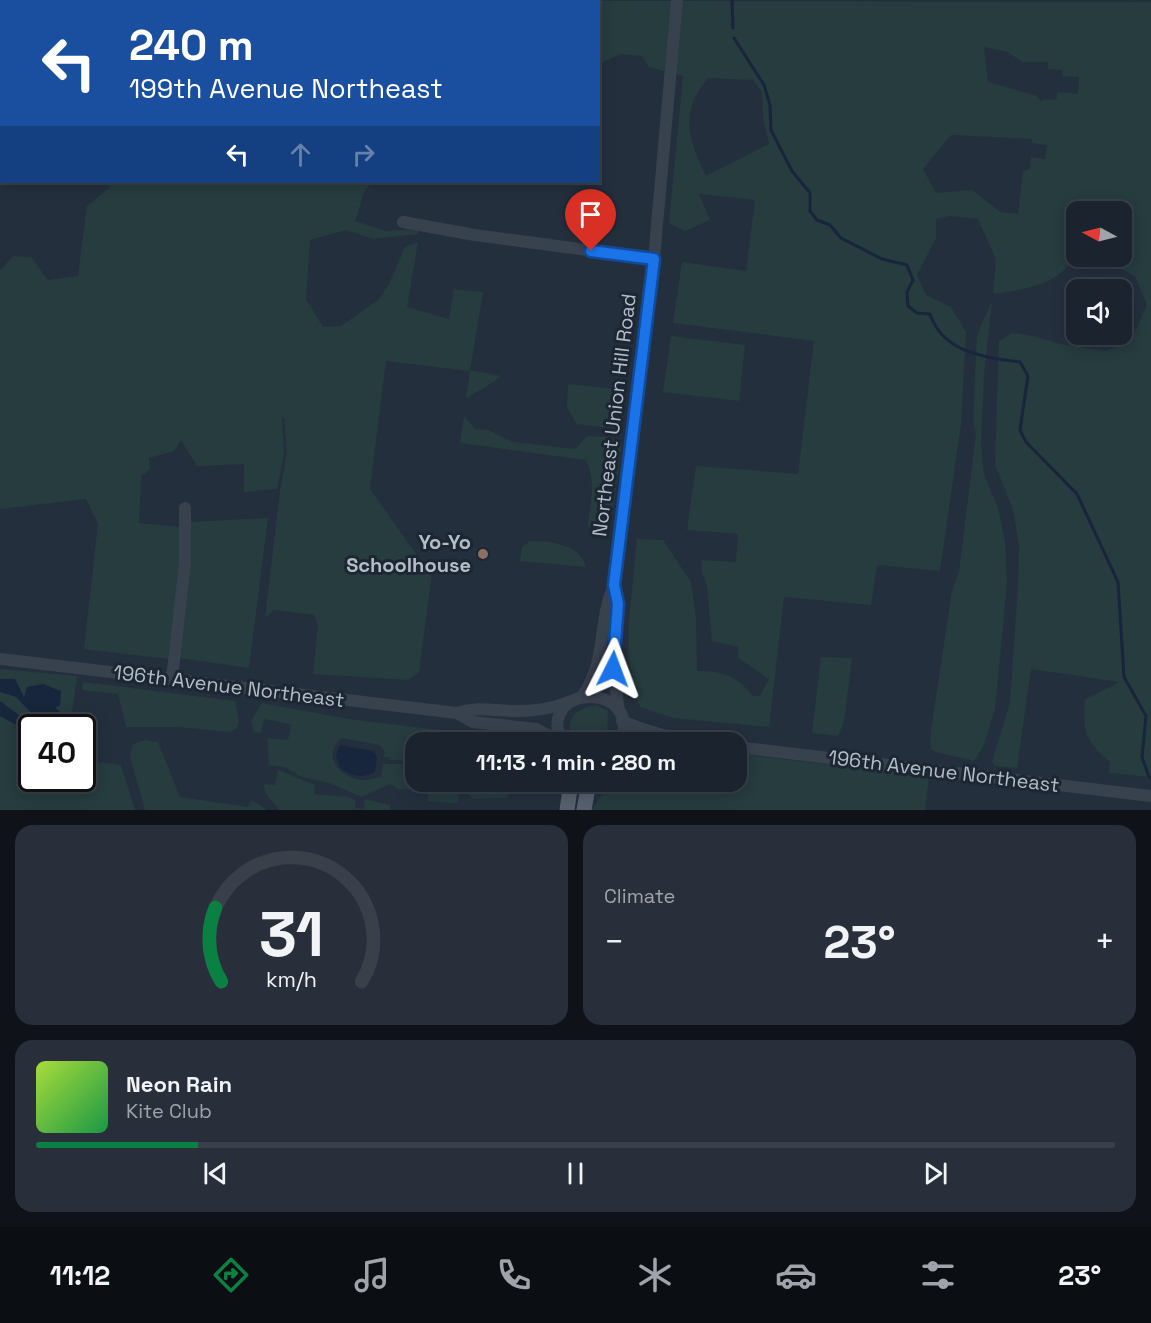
<!DOCTYPE html>
<html lang="en">
<head>
<meta charset="utf-8">
<style>
	:root { --surface:#1b232e; --page:#282f3a; --text:#f1f3f6; --muted:#a0a4aa; --line:#39404a; --accent:#0b8043 }
	body { margin:0; font-family:"Space Grotesk",sans-serif; background:var(--page); color:var(--text); height:100vh; display:flex; flex-direction:column; font-size:22px; white-space:nowrap }
	* { box-sizing:border-box; margin:0 }
	p { font-size:20px; color:var(--muted) }
	.icon { flex:none; width:33px; height:33px; fill:none; stroke:currentColor; stroke-width:2; stroke-linecap:round; stroke-linejoin:round }
	.map { position:relative; height:810px; overflow:hidden }
	.panel { display:flex; flex-direction:column; gap:15px; padding:15px; background:#0f1319; flex:1 }
	.panel>* { flex:none }
	.banner { position:absolute; left:0px; top:0px; width:600px; height:183px; box-shadow:0 3px 15px #0003,0 0 0 2px var(--line); background:#1a4fa0; color:#fff; overflow:hidden }
	.needle { width:39px; rotate:277deg }
	.buttons { position:absolute; left:1066px; top:201px; display:grid; gap:12px }
	.buttons a { display:grid; place-items:center; width:66px; height:66px; border-radius:12px; background:var(--surface); box-shadow:0 3px 15px #0003,0 0 0 2px var(--line); font-size:30px }
	.speed { position:absolute; left:18px; top:714px; display:flex; gap:12px; font-size:30px; font-weight:700; text-align:center }
	.speed>* { display:grid; place-content:center; width:78px; height:78px; border-radius:50%; background:var(--surface); box-shadow:0 3px 15px #0003,0 0 0 2px var(--line); line-height:1 }
	.speed .limit { border:3px solid #111; border-radius:9px; background:#fff; color:#111 }
	.pin { position:absolute; display:grid; place-items:center; width:51px; height:51px; color:#fff; margin:-62px -26px; border-radius:50% 50% 50% 0; rotate:-45deg; box-shadow:0 0 6px #0007 }
	.pin .icon { rotate:45deg }
	.me { position:absolute; width:66px; margin:-33px; rotate:3deg; stroke-linejoin:round; filter:drop-shadow(0 0 4px #0008) }
	.turn { display:flex; align-items:center; gap:21px; height:126px; padding:0 30px; font-size:27px }
	.turn .icon { width:78px; height:78px; stroke-width:2.5 }
	.turn b { display:block; font-size:42px; line-height:51px }
	.lanes { display:flex; align-items:center; height:57px; padding:0 30px; background:#0003; justify-content:center; gap:30px; direction:ltr }
	.lanes .off { opacity:.35 }
	.big { font-size:45px; font-weight:600; line-height:1.1 }
	.panel .card { flex:1; display:flex; flex-direction:column; justify-content:center; gap:9px; min-width:0; padding:0 21px; border-radius:18px; background:var(--page) }
	.panel .dial { align-items:center; gap:0 }
	.dial svg { height:156px; overflow:visible; fill:none; stroke:var(--line); stroke-width:7; stroke-linecap:round; text-anchor:middle }
	.dial text { fill:var(--text); stroke:none }
	.song { display:flex; align-items:center; gap:18px }
	.cover { width:72px; height:72px; border-radius:9px; background:linear-gradient(135deg,hsl(80 70% 55%),hsl(140 70% 35%)) }
	.played { height:6px; border-radius:3px; background:linear-gradient(90deg,var(--accent) 15%,var(--line) 15%) }
	.keys { display:flex; justify-content:space-around; direction:ltr }
	.heat { display:flex; justify-content:space-between; align-items:center; font-size:33px; direction:ltr }
	.panel .tiles { flex:1; display:grid; gap:15px; grid-template-columns:1fr 1fr }
	.card:last-child { grid-column:span 2 }
	.trip { position:absolute; left:405px; top:732px; width:342px; height:60px; border-radius:18px; background:var(--surface); box-shadow:0 3px 15px #0003,0 0 0 2px var(--line); font-weight:600; line-height:60px; text-align:center }
	.dock { display:flex; height:96px; justify-content:space-around; align-items:center; background:#0b0e12; color:var(--muted) }
	.dock .icon { width:42px; height:42px }
	.dock .on { color:var(--accent) }
	.dock b { font-size:27px; color:var(--text) }
	.map>svg:first-child { display:block }
	.green { fill:#263c3f; fill-rule:evenodd }
	.water { fill:#17263c }
	.lines { fill:none; stroke-linecap:round; stroke-linejoin:round }
	.stream { stroke:#17263c; stroke-width:3 }
	.minor { stroke:#38414e; stroke-width:12 }
	.major { stroke:#56606e; stroke-width:15 }
	.route-casing { stroke:#114b97; stroke-width:15 }
	.route { stroke:#1a73e8; stroke-width:10 }
	.education-dot { fill:#8d6e63; stroke:#1d2633; stroke-width:2 }
	.labels { text-anchor:middle; stroke-width:6; stroke-linejoin:round; paint-order:stroke }
	.street-label { font-size:20px; fill:#b4bcc9; stroke:#1d2633 }
	.poi-label { font-size:20px; font-weight:bold; fill:#b4bcc9; stroke:#1d2633; text-anchor:end }
</style>
</head>
<body>
<div class="map">
<svg width="1151" height="810" viewBox="0 0 1151 810">
	<rect width="100%" height="100%" fill="#242f3e"/>
	<!-- green -->
	<g class="green">
		<polygon points="0,0 143,0 2,2 0,175"/>
		<path d="M 259,0 L 1151,2 L 1151,777 L 1109,773 L 1110,762 C 1084,740 1083,731 1085,699 L 1120,682 L 1031,669 L 1017,768 L 995,766 L 992,761 L 1010,703 L 1018,586 L 1019,546 L 1013,509 L 995,465 L 999,341 L 1013,333 L 1034,336 L 1060,344 L 1106,351 L 1131,340 L 1147,305 L 1135,276 L 1096,257 L 1122,256 L 1122,212 L 1077,212 C 1077,222 1079,234 1077,244 C 1071,284 1026,289 993,294 L 996,259 L 978,219 L 949,216 L 936,219 L 936,238 L 917,275 L 926,295 L 951,307 L 966,332 L 961,424 L 940,571 L 877,565 L 871,605 L 784,597 L 769,727 L 673,718 L 640,707 L 628,677 L 629,620 L 637,539 L 663,540 L 691,582 L 696,618 L 697,671 C 720,670 738,676 753,696 L 760,696 L 769,679 L 738,658 L 738,647 L 712,641 L 707,587 L 701,569 L 702,560 L 736,562 L 738,534 L 687,530 L 696,466 L 798,474 L 814,341 L 673,323 L 682,262 L 746,271 L 755,200 L 699,194 L 710,220 L 685,231 L 669,223 L 683,76 L 649,67 L 642,56 L 621,54 L 599,64 L 598,2 ZM 984,47 L 1008,52 L 1022,62 L 1048,62 L 1048,69 L 1062,70 L 1062,76 L 1079,77 L 1078,94 L 1058,92 L 1056,100 L 1043,99 L 1042,102 L 1037,96 L 988,82 ZM 708,78 L 753,80 L 762,92 L 763,118 L 769,144 L 706,176 C 688,139 679,113 708,78 ZM 951,135 L 1032,139 L 1032,143 L 1047,145 L 1045,159 L 1031,157 L 1030,169 L 1023,171 L 1018,214 L 1000,212 L 972,190 L 936,193 L 923,169 Z"/>
		<path d="M 111,182 L 372,182 L 364,193 L 355,221 L 386,231 L 418,229 L 418,234 L 373,239 L 346,230 L 310,240 L 306,299 L 323,327 L 341,326 L 378,300 L 389,284 L 405,247 L 418,242 L 407,307 L 449,319 L 454,289 L 483,292 L 470,370 L 501,376 C 490,386 478,390 466,399 L 470,371 L 386,361 L 370,489 L 428,571 L 432,572 L 419,672 L 408,680 L 313,674 L 318,625 L 314,615 L 274,610 L 265,618 L 280,491 L 287,451 L 284,418 L 282,418 L 284,454 L 277,489 L 244,492 L 244,464 L 197,466 L 181,440 L 174,451 L 149,458 L 150,470 L 141,476 L 139,523 L 181,527 L 180,566 L 169,659 L 84,649 L 98,524 L 86,499 L 0,509 L 0,271 L 13,256 L 31,257 L 48,280 L 78,276 L 87,206 L 110,187 Z"/>
		<polygon points="992,301 984,375 981,445 984,474 998,508 1005,541 1007,583 995,709 984,745 974,761 936,752 931,749 930,737 952,591 959,572 976,434 973,419 977,335"/>
		<polygon points="671,336 745,345 739,401 663,392"/>
		<polygon points="568,384 626,390 623,424 617,429 577,424 567,408"/>
		<path d="M 464,416 L 475,429 L 488,430 L 513,442 L 575,449 L 587,436 L 609,437 L 622,442 L 613,508 L 606,530 L 594,534 L 588,524 C 591,502 596,480 586,460 L 460,443 Z"/>
		<polygon points="268,518 249,668 179,658 191,556 191,522"/>
		<path d="M 530,541 C 550,541 580,544 586,567 L 520,561 L 522,547 Z"/>
		<polygon points="821,657 852,658 844,722 838,736 812,733"/>
		<polygon points="0,669 77,676 70,727 32,728 32,778 57,779 63,786 72,788 73,779 82,778 83,760 121,765 135,810 0,810"/>
		<polygon points="83,682 235,701 239,721 237,728 230,732 177,727 126,727 118,694 82,690"/>
		<path d="M 262,703 L 349,719 L 449,731 L 452,736 L 431,734 L 430,742 L 416,742 L 416,782 L 426,782 L 426,791 L 414,790 L 414,761 L 390,760 L 389,757 L 383,757 L 385,752 L 380,745 L 342,738 C 321,755 339,778 362,780 C 368,780 375,778 381,777 L 383,764 L 412,764 L 412,790 L 398,789 L 390,784 L 362,797 L 329,783 L 302,777 L 285,767 L 269,765 L 267,738 L 288,740 L 291,724 L 264,719 L 261,733 L 254,732 L 251,721 Z"/>
		<path d="M 596,705 L 608,711 L 607,742 L 575,742 C 562,722 575,708 596,705 Z"/>
		<polygon points="145,740 158,742 180,797 248,807 252,800 267,810 145,810 130,757 133,744"/>
		<polygon points="737,754 929,776 925,810 592,810 609,782 736,782"/>
		<polygon points="278,770 315,785 314,794 348,797 355,800 355,808 364,809 365,799 390,805 390,810 279,810 266,794 263,784 275,785"/>
		<polygon points="429,782 460,782 458,803 428,801"/>
		<polygon points="467,782 545,782 546,790 517,784 507,792 508,798 473,799 467,793"/>
	</g>
	<!-- water -->
	<g class="water">
		<polygon points="0,679 15,679 24,697 27,687 43,684 61,691 60,706 55,707 61,713 62,726 45,727 16,697 0,692"/>
		<polygon points="0,701 35,727 32,728 31,741 22,728 0,716"/>
		<path d="M 340,745 L 373,751 L 377,757 L 375,772 C 363,779 351,776 340,768 L 336,755 Z"/>
	</g>
	<g class="lines">
		<!-- stream -->
		<g class="stream">
			<polyline points="732,0 733,28"/>
			<path d="M 734,38 L 764,85 L 770,105 L 771,130 L 792,171 L 810,193 L 810,211 L 817,220 L 830,225 L 841,238 L 882,259 L 907,265 L 913,280 L 907,292 L 908,306 L 917,313 L 930,314 C 943,353 984,357 1020,362 L 1028,376 L 1020,430 L 1026,442 L 1077,494 L 1118,582 L 1124,677 L 1146,716 L 1142,757 L 1149,777"/>
		</g>
		<!-- minor -->
		<g class="minor">
			<polyline points="403,222 475,235 654,259"/>
			<polyline points="614,585 618,604 613,669 619,711"/>
			<polyline points="0,659 457,713 473,722 536,729 560,741"/>
			<polyline points="172,679 185,562 185,508"/>
			<path d="M 582,697 C 608,659 597,624 614,585 L 654,259 L 677,0"/>
			<path d="M 457,713 C 481,705 495,712 519,711 C 537,711 554,708 571,701"/>
			<path d="M 622,721 C 649,733 675,739 704,742"/>
			<path d="M 561,742 C 537,680 645,684 620,742"/>
			<polyline points="644,742 669,738"/>
			<polyline points="736,747 1151,796"/>
		</g>
		<!-- major -->
		<g class="major">
			<polyline points="567,810 571,782"/>
			<polyline points="584,810 589,782"/>
		</g>
	</g>
	<g class="lines">
		<!-- route casing -->
		<g class="route-casing">
			<polyline id="route" points="591,251 654,259 614,585 618,604 613,669"/>
		</g>
		<!-- route -->
		<use href="#route" class="route"/>
	</g>
	<!-- markers -->
	<circle class="education-dot" cx="483" cy="554" r="6"/>
	<g class="labels">
		<!-- street labels -->
		<g class="street-label">
			<text transform="translate(614 415) rotate(-83)" y="7">Northeast Union Hill Road</text>
			<text transform="translate(229 686) rotate(7)" y="7">196th Avenue Northeast</text>
			<text transform="translate(944 771) rotate(7)" y="7">196th Avenue Northeast</text>
		</g>
		<!-- poi labels -->
		<g class="poi-label">
			<text x="471" y="549">Yo-Yo<tspan x="471" dy="23">Schoolhouse</tspan></text>
		</g>
	</g>
</svg>
<div class="buttons">
<a><svg class="needle" viewBox="-14 -14 28 28"><path d="M0-13l5 13h-10z" fill="#e53935"/><path d="M0 13l5-13h-10z" fill="#a0a4aa"/></svg></a>
<a><svg class="icon" aria-label="sound" viewBox="0 0 24 24"><path d="M4 9h4l5-4v14l-5-4H4zM17 9q2 3 0 6"/></svg></a>
</div>
<div class="speed"><div class="limit">40</div></div>
<div class="pin" style="left:591px;top:251px;background:#d93025"><svg class="icon" aria-label="arrive" viewBox="0 0 24 24"><path d="M6 21V4h12l-3 4 3 4H6"/></svg></div>
<svg class="me" style="left:613px;top:669px" viewBox="-20 -20 40 40"><path d="M0-17L14 15 0 8-14 15z" fill="#1a73e8" stroke="#fff" stroke-width="4"/></svg>
<div class="trip">11:13 · 1 min · 280 m</div>
<div class="banner">
<div class="turn"><svg class="icon" aria-label="left" viewBox="0 0 24 24"><path d="M17 20v-9H6M10 6l-5 5 5 5"/></svg><div><b>240 m</b>199th Avenue Northeast</div></div>
<div class="lanes"><svg class="icon" aria-label="left" viewBox="0 0 24 24"><path d="M17 20v-9H6M10 6l-5 5 5 5"/></svg><svg class="icon off" aria-label="ahead" viewBox="0 0 24 24"><path d="M12 20V5M6 11l6-6 6 6"/></svg><svg class="icon off" aria-label="right" viewBox="0 0 24 24"><path d="M7 20v-9h11M14 6l5 5-5 5"/></svg></div>
</div>
</div>
<section class="panel">
<div class="tiles">
<div class="card dial"><svg viewBox="0 0 100 80">
<path d="M14 69A42 42 0 1 1 86 69"/>
<path d="M14 69A42 42 0 0 1 11 31" stroke="#0b8043"/>
<text x="50" y="56" font-size="32" font-weight="700">31</text>
<text x="50" y="72" font-size="11">km/h</text>
</svg></div>
<div class="card"><p>Climate</p>
<div class="heat"><a>−</a><b class="big">23°</b><a>+</a></div>
</div>
<div class="card">
<div class="song"><i class="cover"></i><div><b>Neon Rain</b><p>Kite Club</p></div></div>
<div class="played"></div>
<div class="keys"><svg class="icon" aria-label="previous" viewBox="0 0 24 24"><path d="M18 5L8 12l10 7zM5 5v14"/></svg><svg class="icon" aria-label="pause" viewBox="0 0 24 24"><path d="M8 5v14M16 5v14"/></svg><svg class="icon" aria-label="next" viewBox="0 0 24 24"><path d="M6 5l10 7-10 7zM19 5v14"/></svg></div>
</div>
</div>
</section>
<nav class="dock">
<b>11:12</b>
<svg class="icon on" aria-label="directions" viewBox="0 0 24 24"><path d="M12 3l9 9-9 9-9-9zM9 14v-3h6M13 9l2 2-2 2"/></svg>
<svg class="icon" aria-label="music" viewBox="0 0 24 24"><path d="M9 18V5l10-2v13"/><circle cx="6" cy="18" r="3"/><circle cx="16" cy="16" r="3"/></svg>
<svg class="icon" aria-label="phone" viewBox="0 0 24 24"><path d="M5 4h4l2 5-3 2q2 4 5 5l2-3 5 2v4C11 20 4 13 5 4z"/></svg>
<svg class="icon" aria-label="climate" viewBox="0 0 24 24"><path d="M12 3v18M4 7l16 10M4 17L20 7"/></svg>
<svg class="icon" aria-label="car" viewBox="0 0 24 24"><path d="M5 17H2v-5l4-1 3-4h7l3 4 3 1v5h-3M9 17h6M6 11h13"/><circle cx="7" cy="17" r="2"/><circle cx="17" cy="17" r="2"/></svg>
<svg class="icon" aria-label="filters" viewBox="0 0 24 24"><path d="M4 7h16M4 17h16"/><circle cx="9" cy="7" r="2"/><circle cx="15" cy="17" r="2"/></svg>
<b>23°</b>
</nav>
</body>
</html>
